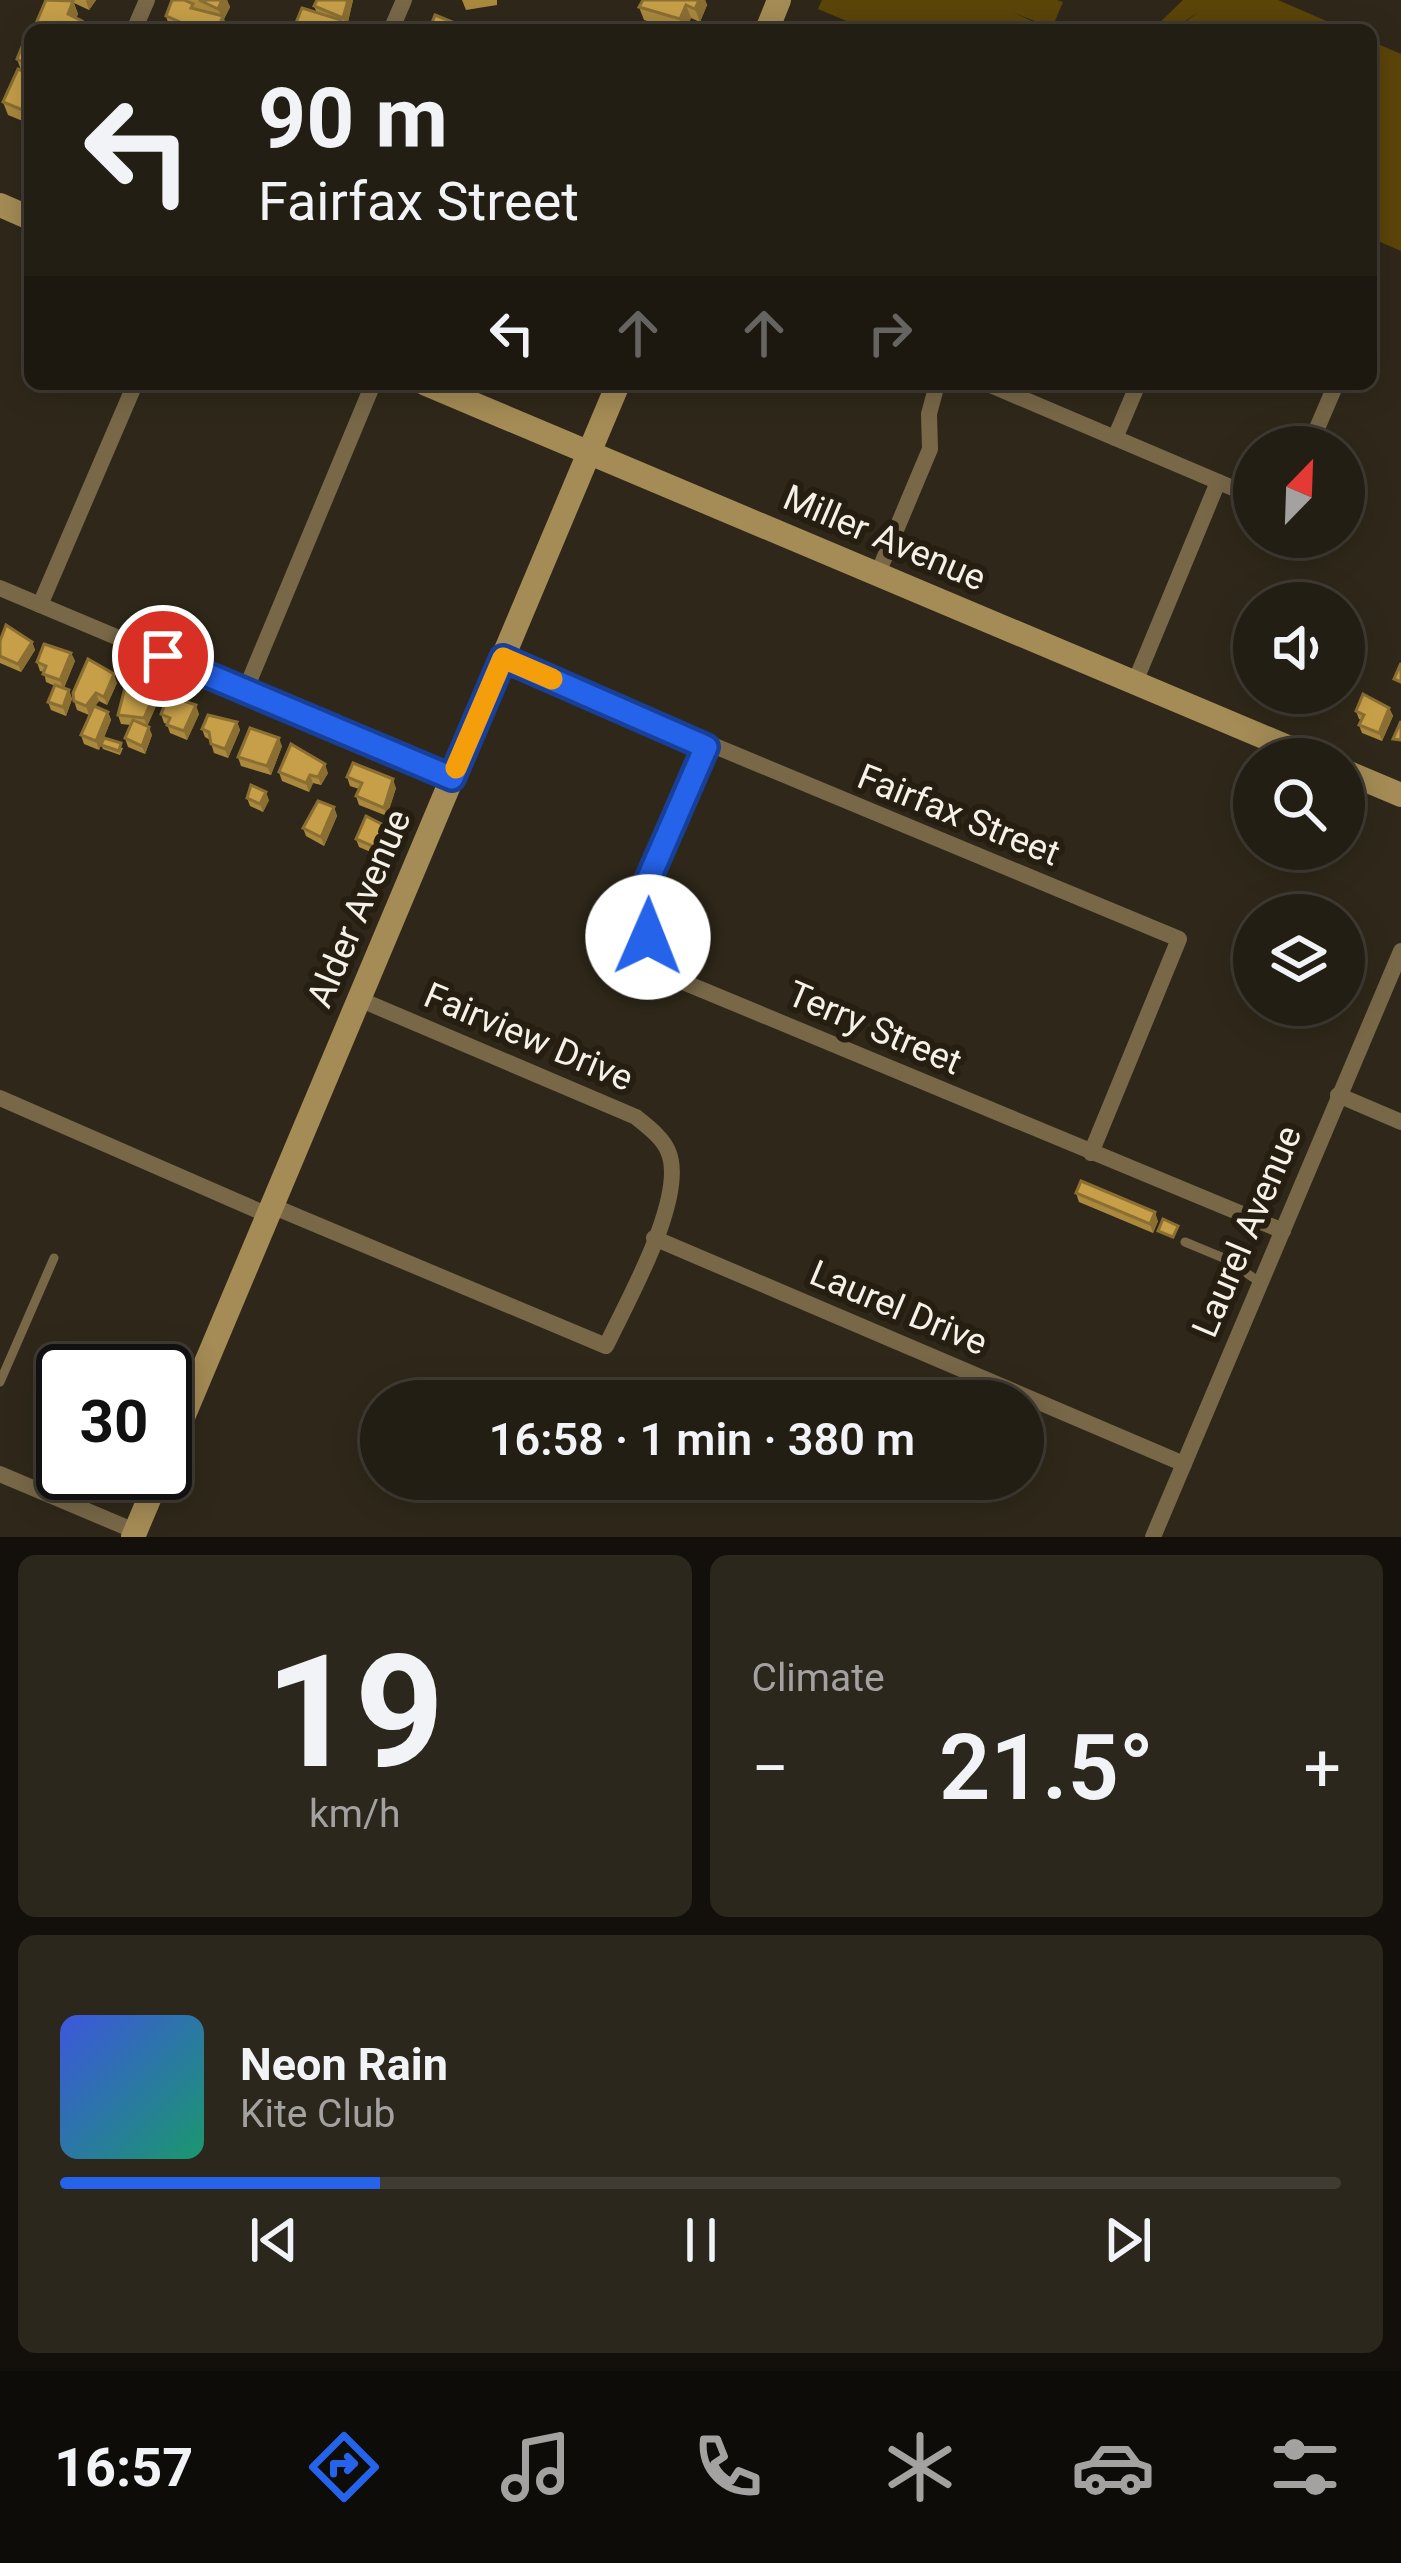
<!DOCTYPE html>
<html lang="en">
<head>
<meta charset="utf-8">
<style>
	:root { --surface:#231e14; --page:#2b271d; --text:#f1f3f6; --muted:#a3a2a0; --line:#403c34; --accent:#2563eb }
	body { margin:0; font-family:Roboto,sans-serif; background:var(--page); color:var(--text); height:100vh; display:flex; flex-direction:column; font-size:45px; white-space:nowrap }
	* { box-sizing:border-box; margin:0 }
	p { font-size:39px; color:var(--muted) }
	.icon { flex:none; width:66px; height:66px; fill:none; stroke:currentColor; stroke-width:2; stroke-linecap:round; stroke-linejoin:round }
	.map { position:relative; height:1537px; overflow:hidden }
	.side { display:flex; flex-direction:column; gap:18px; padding:18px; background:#13100b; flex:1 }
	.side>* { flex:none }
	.top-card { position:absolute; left:24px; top:24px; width:1353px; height:366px; border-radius:18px; box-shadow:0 6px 30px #0003,0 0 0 3px var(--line); background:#231e14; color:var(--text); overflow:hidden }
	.needle { width:78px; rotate:23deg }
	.controls { position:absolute; left:1233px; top:426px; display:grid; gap:24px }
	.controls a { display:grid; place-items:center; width:132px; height:132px; border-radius:50%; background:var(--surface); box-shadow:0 6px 30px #0003,0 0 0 3px var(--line); font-size:60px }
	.speed { position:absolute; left:36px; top:1344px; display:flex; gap:24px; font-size:60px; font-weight:700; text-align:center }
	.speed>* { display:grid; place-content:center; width:156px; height:156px; border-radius:50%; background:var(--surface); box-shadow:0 6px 30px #0003,0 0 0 3px var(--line); line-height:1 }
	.speed .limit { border:6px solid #111; border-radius:18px; background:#fff; color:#111 }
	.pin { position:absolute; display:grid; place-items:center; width:102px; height:102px; color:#fff; margin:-51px; border:6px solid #fff; border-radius:50%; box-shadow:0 3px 12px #0007 }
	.me { position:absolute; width:132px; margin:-66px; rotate:1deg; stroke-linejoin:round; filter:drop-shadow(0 0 9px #0008) }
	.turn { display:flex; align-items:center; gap:42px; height:252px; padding:0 36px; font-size:54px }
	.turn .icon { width:156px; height:156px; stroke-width:2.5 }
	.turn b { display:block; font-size:84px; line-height:102px }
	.lanes { display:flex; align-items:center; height:114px; padding:0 36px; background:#0003; justify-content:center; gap:60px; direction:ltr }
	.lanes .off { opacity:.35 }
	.big { font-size:90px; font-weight:600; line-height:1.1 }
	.side .card { flex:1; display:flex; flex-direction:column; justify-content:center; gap:18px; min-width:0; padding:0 42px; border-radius:18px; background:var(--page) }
	.side .dial { align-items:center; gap:0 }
	.dial b { font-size:156px; line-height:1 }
	.song { display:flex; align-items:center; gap:36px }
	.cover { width:144px; height:144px; border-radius:18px; background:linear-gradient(135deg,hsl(230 70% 55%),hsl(160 70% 35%)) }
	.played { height:12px; border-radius:6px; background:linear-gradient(90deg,var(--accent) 25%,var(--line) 25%) }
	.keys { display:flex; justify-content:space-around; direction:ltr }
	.heat { display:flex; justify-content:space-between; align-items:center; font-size:66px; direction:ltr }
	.side .tiles { flex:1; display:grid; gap:18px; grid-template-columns:1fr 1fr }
	.card:last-child { grid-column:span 2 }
	.trip { position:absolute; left:360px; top:1380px; width:684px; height:120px; border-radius:60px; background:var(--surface); box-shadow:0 6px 30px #0003,0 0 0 3px var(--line); font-weight:600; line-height:120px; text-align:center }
	.tab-bar { display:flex; height:192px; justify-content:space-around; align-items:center; background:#0e0c08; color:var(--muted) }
	.tab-bar .icon { width:84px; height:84px }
	.tab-bar .selected { color:var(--accent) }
	.tab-bar b { font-size:54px; color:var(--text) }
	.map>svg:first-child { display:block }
	.green { fill:#5c4509 }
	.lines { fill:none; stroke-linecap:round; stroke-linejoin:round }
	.lane { stroke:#786848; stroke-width:9 }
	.street { stroke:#786848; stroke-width:16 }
	.secondary { stroke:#a58c56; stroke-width:24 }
	.wall { fill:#aa893e }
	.shaded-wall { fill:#8b6f32 }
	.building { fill:#c69f48; stroke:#8b6f32; stroke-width:3 }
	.route-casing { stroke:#184099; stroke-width:30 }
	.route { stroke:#2563eb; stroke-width:21 }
	.slow { stroke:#f59e0b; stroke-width:21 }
	.labels { text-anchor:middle; stroke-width:12; stroke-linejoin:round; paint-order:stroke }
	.street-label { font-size:36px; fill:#f5f1e8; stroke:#251e11 }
</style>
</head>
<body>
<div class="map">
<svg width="1401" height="1537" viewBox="0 0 1401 1537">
	<rect width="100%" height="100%" fill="#2f281a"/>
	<!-- green -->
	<g class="green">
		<polygon points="822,0 1057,0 1063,2 1052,28 1012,12 1051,30 868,30 818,9"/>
		<polygon points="1183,0 1278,0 1347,30 1176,30 1198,12 1173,30 1152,30"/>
		<polygon points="1371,41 1401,54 1401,251 1371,238"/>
	</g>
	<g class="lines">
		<!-- lane -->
		<g class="lane">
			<polyline points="1185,1242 1226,1259 1261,1283"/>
			<polyline points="0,1382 54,1258"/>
		</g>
		<!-- street -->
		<g class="street">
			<polyline points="134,30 147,0"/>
			<polyline points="391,30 404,0"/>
			<polyline points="988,384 1254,497"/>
			<polyline points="1115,438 1138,384"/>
			<polyline points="1309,447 1336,384"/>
			<polyline points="878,573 930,449 929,414 937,384"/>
			<polyline points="0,588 452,778"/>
			<polyline points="40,605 135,384"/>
			<polyline points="503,658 1179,939 1091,1153"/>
			<polyline points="1135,682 1218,482"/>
			<polyline points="245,691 373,384"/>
			<polyline points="706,747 648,880 648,937 676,979 1283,1231"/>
			<polyline points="1338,1095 1401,1122"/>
			<polyline points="0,1098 268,1215"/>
			<path d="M 272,1206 L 606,1346 C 626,1303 688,1196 668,1151 C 662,1137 648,1127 636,1117 L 359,999"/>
			<polyline points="654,1238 1184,1464"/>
			<polyline points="0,1474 135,1531"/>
			<polyline points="1153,1537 1401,951"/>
		</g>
		<!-- secondary -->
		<g class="secondary">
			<polyline points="767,30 779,0"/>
			<polyline points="0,205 30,218"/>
			<polyline points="426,384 1316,759"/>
			<polyline points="1344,771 1401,795"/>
			<polyline points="165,1460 618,384"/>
			<polyline points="133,1537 160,1473"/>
		</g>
	</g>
	<!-- wall -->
	<g class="wall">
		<polygon points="46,0 96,0 89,10 74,3 78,14 76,18 82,21 85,30 40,30 37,21"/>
		<polygon points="172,0 227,0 230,7 224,19 227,30 170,29 166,16"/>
		<polygon points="317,0 353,0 347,26 342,25 344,30 317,13 314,6"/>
		<polygon points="462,0 497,0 497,5 466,10"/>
		<polygon points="643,0 705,0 707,5 700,22 691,18 685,30 677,30 644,20 639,7"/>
		<polygon points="30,46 30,124 8,115 3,102 21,70 17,59"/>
		<polygon points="0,641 32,642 35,650 21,672 0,663"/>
		<polygon points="71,653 75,661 64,688 69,690 72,699 66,716 51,710 48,702 55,686 46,682 44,672 40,671 37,662"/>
		<polygon points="117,683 107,705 99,701 95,706 108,712 111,720 99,750 84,744 81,735 89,715 77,710 74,701"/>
		<polygon points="157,688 160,697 147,726 152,735 145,754 128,747 125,738 131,725 121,724 118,715"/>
		<polygon points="1389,708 1393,716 1382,741 1362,733 1359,725 1361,720 1359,719 1356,711"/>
		<polygon points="161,714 199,714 187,740 170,733 167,724 164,723"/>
		<polygon points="237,722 240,730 228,758 214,753 210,740 205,737 202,729"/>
		<polygon points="101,745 123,748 120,755 103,749"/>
		<polygon points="282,746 271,775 241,766 238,757"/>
		<polygon points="279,772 328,773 321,785 313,783 309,792 282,781"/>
		<polygon points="347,777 396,788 387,816 359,805 356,796 359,789 350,786"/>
		<polygon points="247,798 269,800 263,812 250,806"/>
		<polygon points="334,807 337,816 324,846 306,836 303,828"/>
		<polygon points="356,839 397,839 387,859 359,847"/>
		<polygon points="1076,1193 1158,1221 1153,1233 1079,1202"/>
	</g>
	<!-- shaded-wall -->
	<g class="shaded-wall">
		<polygon points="87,0 96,0 89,10 86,1"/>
		<polygon points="222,0 227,0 230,7 224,19 227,30 217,30 222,18 218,9"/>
		<polygon points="348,0 353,0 347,26 343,18"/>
		<polygon points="699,0 705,0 707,5 700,22 695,9"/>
		<polygon points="73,1 78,14 72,27 68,14"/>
		<polygon points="686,5 691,18 685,30 683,30 680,19"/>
		<polygon points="32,642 35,650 21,672 18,664"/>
		<polygon points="71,653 75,661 63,689 60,680"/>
		<polygon points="114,674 117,683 107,705 104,697"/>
		<polygon points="157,688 160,697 147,727 144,718"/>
		<polygon points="69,690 72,699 66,716 63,707"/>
		<polygon points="96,693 99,701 89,715 86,706"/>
		<polygon points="196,705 199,714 187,740 184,731"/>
		<polygon points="1389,708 1393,716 1382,741 1379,733"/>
		<polygon points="108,712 111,720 99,750 96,741"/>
		<polygon points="237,722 240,730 228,758 225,749"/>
		<polygon points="149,727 152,735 145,754 142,746"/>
		<polygon points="279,738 282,746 271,775 267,766"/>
		<polygon points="325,764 328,773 321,785 318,777"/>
		<polygon points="310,775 313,783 309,792 306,783"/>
		<polygon points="393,779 396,788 387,816 384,808"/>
		<polygon points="266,792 269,800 263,812 260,804"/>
		<polygon points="334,807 337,816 324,846 321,837"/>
		<polygon points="393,830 397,839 387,859 384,851"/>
		<polygon points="1155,1212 1158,1221 1153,1233 1150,1224"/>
	</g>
	<!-- building -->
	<g class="building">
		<polygon points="46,0 73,1 68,14 82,21 78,30 54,30 37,21"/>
		<polygon points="172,0 184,0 193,4 191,8 223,16 217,30 177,30 180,22 166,16"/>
		<polygon points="199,0 222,0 218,9"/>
		<polygon points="317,0 348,0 343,18 314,6"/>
		<polygon points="643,0 699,0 695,9 686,5 680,19 639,7"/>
		<polygon points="302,8 341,20 337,30 293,30"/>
		<polygon points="435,15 465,27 464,30 420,30 423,25 430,28"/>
		<polygon points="23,44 30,46 30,66 17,59"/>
		<polygon points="18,69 30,74 30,113 3,102"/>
		<polygon points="6,625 32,642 18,664 0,656 0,641"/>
		<polygon points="44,644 71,653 60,680 43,674 46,666 37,662"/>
		<polygon points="88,659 114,674 104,697 96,693 86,706 74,701 73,693"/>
		<polygon points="1401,663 1401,682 1394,679"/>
		<polygon points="128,676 157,688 144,718 118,715"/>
		<polygon points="55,685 69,690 63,707 48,702"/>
		<polygon points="1363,694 1389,708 1379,733 1359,725 1364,715 1356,711"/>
		<polygon points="168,696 196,705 184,731 167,725 170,718 161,714"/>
		<polygon points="94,706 108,712 96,741 81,735"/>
		<polygon points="208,715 237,722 225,749 211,744 209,732 202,729"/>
		<polygon points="133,720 149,727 142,746 125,738"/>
		<polygon points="1401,721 1401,740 1393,739"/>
		<polygon points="250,728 279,738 267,766 238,757"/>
		<polygon points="104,738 121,743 119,751 101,745"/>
		<polygon points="291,744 325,764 318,777 310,775 306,783 279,772"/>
		<polygon points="353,763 393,779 384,808 356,796 362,783 347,777"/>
		<polygon points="251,785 266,792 260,804 247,798"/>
		<polygon points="318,801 334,807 321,837 303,828"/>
		<polygon points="366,816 393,830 384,851 356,839"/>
		<polygon points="1081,1181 1155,1212 1150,1224 1076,1193"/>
		<polygon points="1163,1219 1178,1226 1173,1237 1158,1231"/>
	</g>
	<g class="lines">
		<!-- route casing -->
		<g class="route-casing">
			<polyline id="route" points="163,656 452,778 503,658 706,747 648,880 648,937"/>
		</g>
		<!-- route -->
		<use href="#route" class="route"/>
		<!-- slow -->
		<polyline class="slow" points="456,768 503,658 552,679"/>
	</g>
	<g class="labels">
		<!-- street labels -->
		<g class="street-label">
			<text transform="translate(885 537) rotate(23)" y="13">Miller Avenue</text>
			<text transform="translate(959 814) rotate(22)" y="13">Fairfax Street</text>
			<text transform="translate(358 908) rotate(-67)" y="13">Alder Avenue</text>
			<text transform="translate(875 1027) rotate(23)" y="13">Terry Street</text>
			<text transform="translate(529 1036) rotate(23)" y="13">Fairview Drive</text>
			<text transform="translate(1246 1231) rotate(-67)" y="13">Laurel Avenue</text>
			<text transform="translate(899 1307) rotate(23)" y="13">Laurel Drive</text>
		</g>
	</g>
</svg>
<div class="controls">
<a><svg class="needle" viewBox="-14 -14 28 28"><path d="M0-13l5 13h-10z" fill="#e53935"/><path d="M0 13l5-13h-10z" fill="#a3a2a0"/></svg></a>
<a><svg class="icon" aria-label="sound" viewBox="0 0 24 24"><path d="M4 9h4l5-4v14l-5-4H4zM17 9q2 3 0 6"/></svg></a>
<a><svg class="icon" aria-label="search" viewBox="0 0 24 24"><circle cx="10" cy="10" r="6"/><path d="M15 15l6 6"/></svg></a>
<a><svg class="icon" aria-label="layers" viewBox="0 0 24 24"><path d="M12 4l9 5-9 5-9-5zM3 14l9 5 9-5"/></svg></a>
</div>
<div class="speed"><div class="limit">30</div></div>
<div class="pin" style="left:163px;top:656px;background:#d93025"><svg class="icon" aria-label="arrive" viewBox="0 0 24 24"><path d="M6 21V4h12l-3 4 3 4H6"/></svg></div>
<svg class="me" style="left:648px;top:937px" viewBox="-20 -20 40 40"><circle r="19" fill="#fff"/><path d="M0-13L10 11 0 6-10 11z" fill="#2563eb"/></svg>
<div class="trip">16:58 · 1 min · 380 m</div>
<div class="top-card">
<div class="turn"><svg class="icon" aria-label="left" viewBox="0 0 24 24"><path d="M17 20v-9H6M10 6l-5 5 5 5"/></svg><div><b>90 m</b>Fairfax Street</div></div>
<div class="lanes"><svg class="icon" aria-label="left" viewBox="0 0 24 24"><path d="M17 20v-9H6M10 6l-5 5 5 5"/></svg><svg class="icon off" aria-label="ahead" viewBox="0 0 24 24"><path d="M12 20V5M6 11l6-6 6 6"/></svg><svg class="icon off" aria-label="ahead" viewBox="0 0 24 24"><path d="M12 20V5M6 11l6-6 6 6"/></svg><svg class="icon off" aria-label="right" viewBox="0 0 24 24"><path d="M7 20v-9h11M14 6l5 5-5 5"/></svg></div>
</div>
</div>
<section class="side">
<div class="tiles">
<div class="card dial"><b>19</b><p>km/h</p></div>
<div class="card"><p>Climate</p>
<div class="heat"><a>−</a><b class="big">21.5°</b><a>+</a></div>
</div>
<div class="card">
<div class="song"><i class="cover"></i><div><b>Neon Rain</b><p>Kite Club</p></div></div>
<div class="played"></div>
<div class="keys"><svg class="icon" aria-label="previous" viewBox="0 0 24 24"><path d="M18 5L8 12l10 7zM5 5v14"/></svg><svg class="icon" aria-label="pause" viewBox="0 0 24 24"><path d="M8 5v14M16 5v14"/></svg><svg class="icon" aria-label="next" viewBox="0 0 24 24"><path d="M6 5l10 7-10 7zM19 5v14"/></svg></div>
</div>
</div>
</section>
<nav class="tab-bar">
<b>16:57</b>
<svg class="icon selected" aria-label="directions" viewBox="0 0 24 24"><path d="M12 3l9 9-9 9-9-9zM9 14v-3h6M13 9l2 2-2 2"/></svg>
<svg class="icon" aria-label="music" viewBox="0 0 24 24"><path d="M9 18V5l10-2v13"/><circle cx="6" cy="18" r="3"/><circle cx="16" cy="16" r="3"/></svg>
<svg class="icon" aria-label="phone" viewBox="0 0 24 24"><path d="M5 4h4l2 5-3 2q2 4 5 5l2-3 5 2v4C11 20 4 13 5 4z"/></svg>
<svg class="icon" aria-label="climate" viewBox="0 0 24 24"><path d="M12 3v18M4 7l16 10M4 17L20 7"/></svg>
<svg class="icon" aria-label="car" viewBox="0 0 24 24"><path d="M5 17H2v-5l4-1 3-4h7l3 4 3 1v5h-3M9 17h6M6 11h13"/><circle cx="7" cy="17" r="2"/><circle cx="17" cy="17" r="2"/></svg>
<svg class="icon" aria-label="filters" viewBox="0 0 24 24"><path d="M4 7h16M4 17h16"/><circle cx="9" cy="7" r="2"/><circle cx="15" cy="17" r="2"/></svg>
</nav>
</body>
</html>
